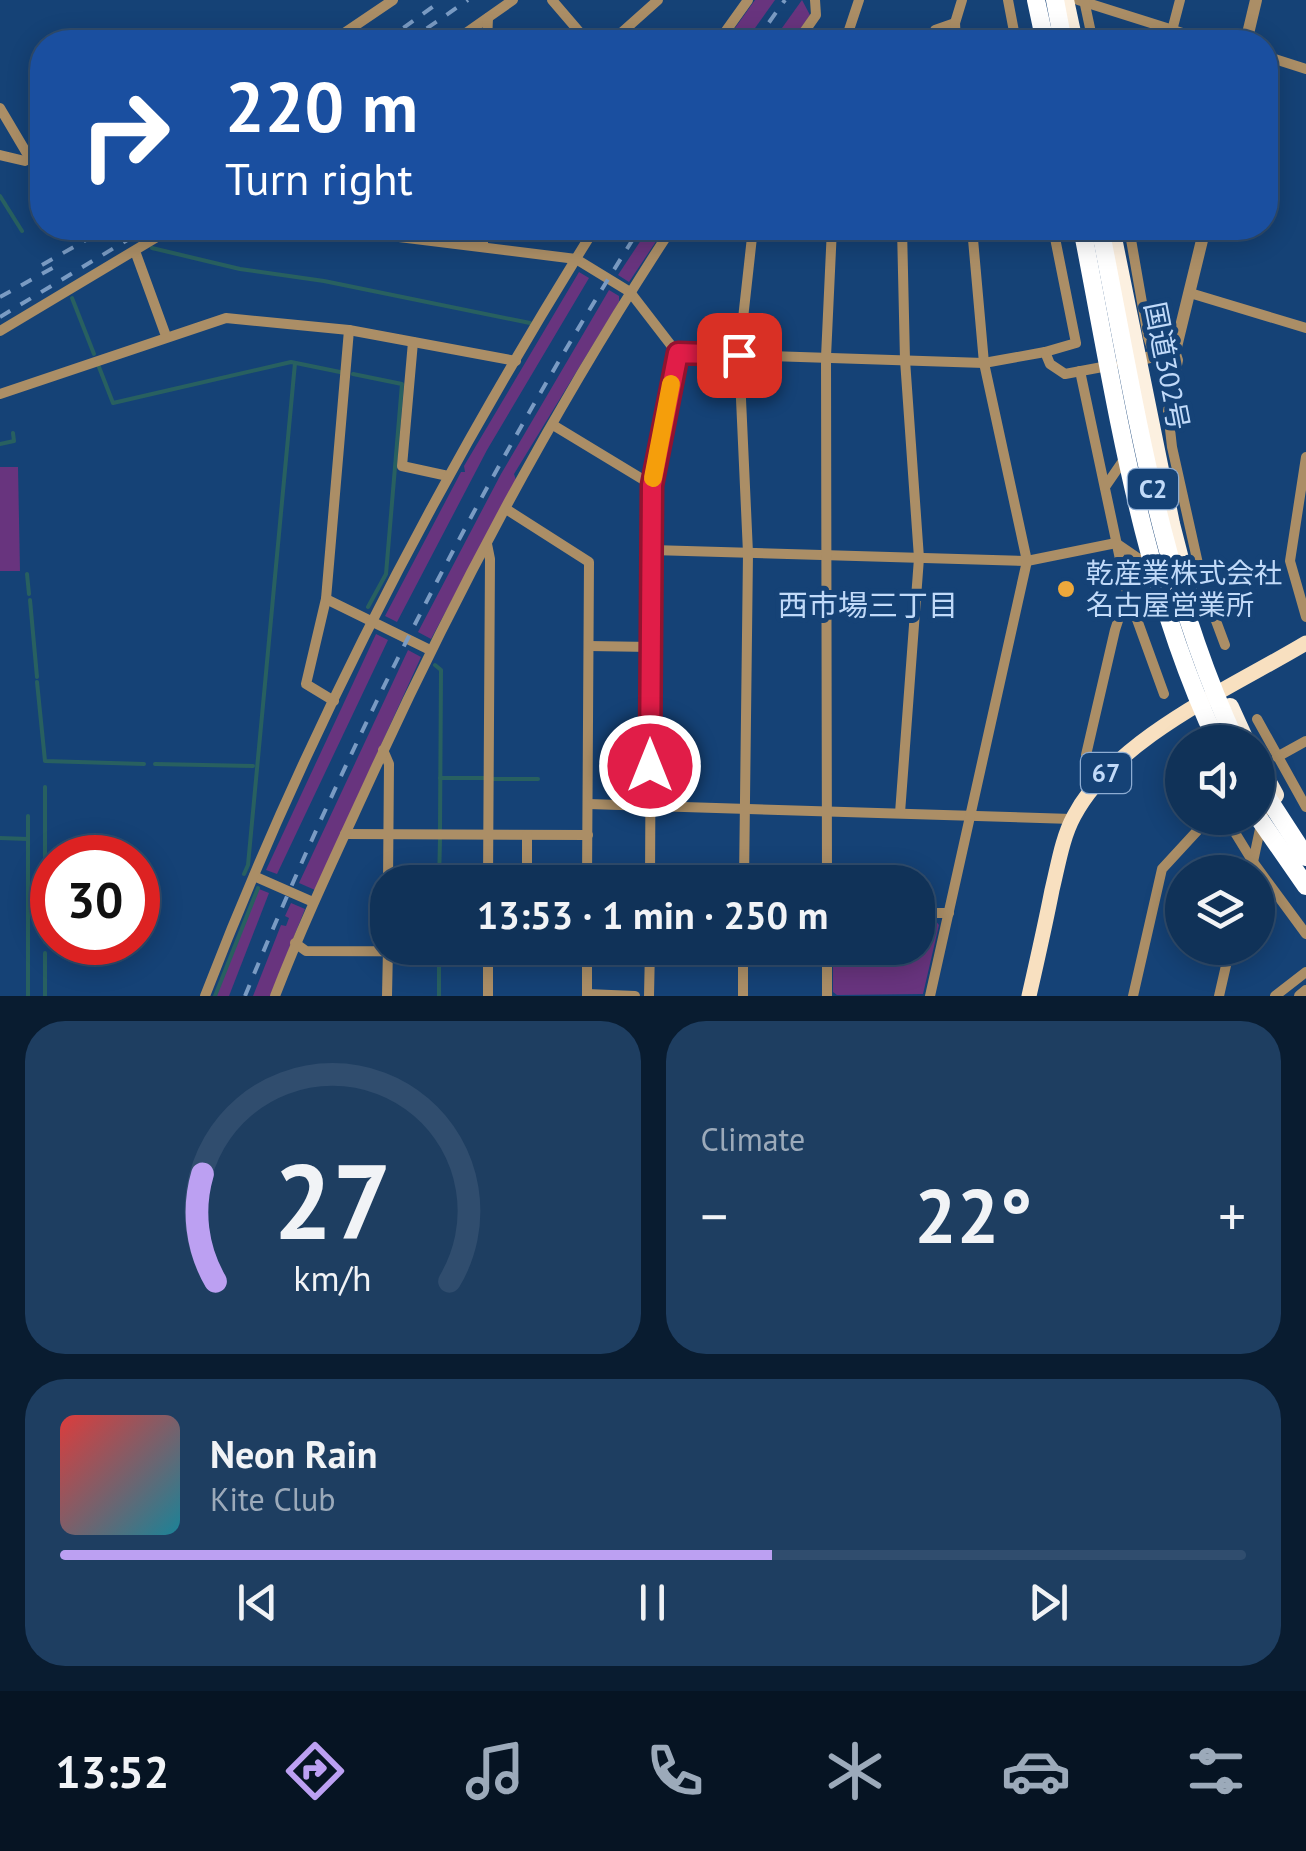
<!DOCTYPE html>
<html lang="en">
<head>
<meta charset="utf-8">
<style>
	:root { --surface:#103258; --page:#1e3e61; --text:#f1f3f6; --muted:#9caaba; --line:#304d6e; --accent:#bca0f2 }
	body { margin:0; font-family:"PT Sans","Noto Sans JP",sans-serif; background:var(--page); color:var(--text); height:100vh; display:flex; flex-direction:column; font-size:38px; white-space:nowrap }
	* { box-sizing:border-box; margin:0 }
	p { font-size:32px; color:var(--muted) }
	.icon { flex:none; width:55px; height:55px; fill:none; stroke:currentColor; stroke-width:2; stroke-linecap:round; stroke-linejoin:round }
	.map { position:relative; height:996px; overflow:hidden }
	.details { display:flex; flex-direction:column; gap:25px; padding:25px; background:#091c30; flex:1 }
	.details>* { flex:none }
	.hud { position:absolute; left:30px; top:30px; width:1248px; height:210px; border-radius:40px; box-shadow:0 5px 25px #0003,0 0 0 2px var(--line); background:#1a4fa0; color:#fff; overflow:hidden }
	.controls { position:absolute; left:1165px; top:725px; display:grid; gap:20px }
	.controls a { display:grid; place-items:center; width:110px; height:110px; border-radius:50%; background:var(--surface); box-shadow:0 5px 25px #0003,0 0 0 2px var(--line); font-size:50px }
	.speed { position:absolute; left:30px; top:835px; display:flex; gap:20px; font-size:50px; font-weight:700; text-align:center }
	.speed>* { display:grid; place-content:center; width:130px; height:130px; border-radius:50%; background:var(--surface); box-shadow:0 5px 25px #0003,0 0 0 2px var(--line); line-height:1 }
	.speed .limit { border:15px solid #d22; background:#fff; color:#111 }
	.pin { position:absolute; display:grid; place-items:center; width:85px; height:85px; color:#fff; margin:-42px; border-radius:20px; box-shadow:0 5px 15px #0006 }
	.me { position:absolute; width:110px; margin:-55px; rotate:0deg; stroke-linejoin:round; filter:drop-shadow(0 0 8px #0008) }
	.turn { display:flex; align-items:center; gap:35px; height:210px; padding:0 30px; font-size:45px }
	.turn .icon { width:130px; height:130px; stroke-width:2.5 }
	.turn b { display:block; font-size:70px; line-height:85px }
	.big { font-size:75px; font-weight:700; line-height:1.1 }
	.details .tile { flex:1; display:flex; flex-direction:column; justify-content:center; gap:15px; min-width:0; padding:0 35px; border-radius:40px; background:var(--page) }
	.details .dial { align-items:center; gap:0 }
	.dial svg { height:260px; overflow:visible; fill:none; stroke:var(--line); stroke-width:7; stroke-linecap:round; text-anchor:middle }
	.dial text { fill:var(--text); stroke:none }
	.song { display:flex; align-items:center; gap:30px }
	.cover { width:120px; height:120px; border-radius:15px; background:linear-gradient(135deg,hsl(0 70% 55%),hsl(190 70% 35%)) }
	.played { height:10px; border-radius:5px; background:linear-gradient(90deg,var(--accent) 60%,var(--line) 60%) }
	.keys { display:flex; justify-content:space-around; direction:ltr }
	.heat { display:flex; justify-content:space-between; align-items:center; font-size:55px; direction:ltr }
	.details .tiles { flex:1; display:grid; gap:25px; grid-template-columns:1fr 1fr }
	.tile:last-child { grid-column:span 2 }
	.trip { position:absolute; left:370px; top:865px; width:565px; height:100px; border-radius:40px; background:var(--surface); box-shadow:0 5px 25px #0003,0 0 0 2px var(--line); font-weight:700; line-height:100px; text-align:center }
	.tabs { display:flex; height:160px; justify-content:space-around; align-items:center; background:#061423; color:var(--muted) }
	.tabs .icon { width:70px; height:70px }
	.tabs .on { color:var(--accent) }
	.tabs b { font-size:45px; color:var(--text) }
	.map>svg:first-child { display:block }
	.green { fill:#68347e }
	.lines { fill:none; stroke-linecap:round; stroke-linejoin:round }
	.stream { stroke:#286060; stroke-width:4 }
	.minor { stroke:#ab8e66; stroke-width:10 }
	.tertiary { stroke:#ab8e66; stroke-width:12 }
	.primary { stroke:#f8e0c0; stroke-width:15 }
	.trunk { stroke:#fcf0e0; stroke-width:18 }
	.motorway { stroke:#fff; stroke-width:18 }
	.rail { stroke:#7a9bc3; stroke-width:4; stroke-dasharray:12 12; stroke-linecap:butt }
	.motorway-bridge { stroke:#fff; stroke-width:18 }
	.route-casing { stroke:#92132f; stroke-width:25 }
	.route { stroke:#e11d48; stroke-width:18 }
	.slow { stroke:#f59e0b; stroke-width:18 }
	.poi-dot { fill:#eda83b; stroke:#154276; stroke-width:4 }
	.labels { text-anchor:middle; stroke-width:10; stroke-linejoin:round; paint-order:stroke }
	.shield { fill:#154276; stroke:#8dacd2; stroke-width:2.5 }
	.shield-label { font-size:25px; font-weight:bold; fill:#c1daf9 }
	.street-label { font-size:28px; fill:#c1daf9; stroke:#154276 }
	.poi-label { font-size:28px; fill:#c1daf9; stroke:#154276; text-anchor:start }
	.neighbourhood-label { font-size:30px; fill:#c1daf9; stroke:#154276 }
</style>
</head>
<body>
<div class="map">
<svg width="1306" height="996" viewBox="0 0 1306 996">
	<rect width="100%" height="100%" fill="#154276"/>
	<!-- green -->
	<g class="green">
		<polygon points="755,0 775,0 745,42 725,42"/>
		<polygon points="802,0 810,15 791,42 772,42"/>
		<polygon points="649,228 665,228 629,282 618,275"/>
		<polygon points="579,272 589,278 487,450 397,622 385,616 461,472 465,472 464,466"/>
		<polygon points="609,290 619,296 619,302 514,474 516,480 431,639 418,632 501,474"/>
		<polygon points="0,467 18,467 20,571 0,571"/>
		<polygon points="376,634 388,640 277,874 266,870"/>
		<polygon points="408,650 421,657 315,890 299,883"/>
		<polygon points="259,889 269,893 229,996 216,996"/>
		<polygon points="291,903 305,909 270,996 253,996 281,925 286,926 289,918 285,916"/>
		<polygon points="918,919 935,920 939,925 923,994 837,995 833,992 833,948 918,948"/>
	</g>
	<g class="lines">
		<!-- stream -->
		<g class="stream">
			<polyline points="0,196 22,231"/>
			<polyline points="152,248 240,269 324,281 530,323"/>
			<polyline points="72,298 94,354"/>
			<polyline points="99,367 113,403 291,362 340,372"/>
			<polyline points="353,374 402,384 386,574 368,607"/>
			<polyline points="0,444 14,441 13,433"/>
			<polyline points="27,574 29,594"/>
			<polyline points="30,600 37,677"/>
			<polyline points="435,665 441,670 440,829"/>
			<polyline points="37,682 45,761 144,764"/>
			<polyline points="155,764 253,766"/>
			<polyline points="440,778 484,778"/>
			<polyline points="494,779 538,779"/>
			<polyline points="0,838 28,839"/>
			<polyline points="244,874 248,865 295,363"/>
			<polyline points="439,882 440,840"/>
			<polyline points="45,942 45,787"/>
			<polyline points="28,996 28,816"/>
			<polyline points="45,996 45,953"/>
			<polyline points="215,996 258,888"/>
			<polyline points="439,996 439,957"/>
		</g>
		<!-- minor -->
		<g class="minor">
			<polyline points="552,0 588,42"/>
			<polyline points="1008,0 1016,42"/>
			<polyline points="1078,0 1211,42"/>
			<polyline points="1084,0 1093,42"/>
			<polyline points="331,42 393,0"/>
			<polyline points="453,42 513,0"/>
			<polyline points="487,42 488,18"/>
			<polyline points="611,42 658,0"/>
			<polyline points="718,42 748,0"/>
			<polyline points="797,42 816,15 815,0"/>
			<polyline points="845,42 859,0"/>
			<polyline points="931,42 935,30 955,23"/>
			<polyline points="956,42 955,23 962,0"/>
			<polyline points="1169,42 1180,0"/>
			<polyline points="1265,56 1306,69"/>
			<polyline points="0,108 29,157 42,160"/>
			<polyline points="0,155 25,161 29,157"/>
			<polyline points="326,228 576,259 630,292 677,353 652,485 650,882"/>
			<polyline points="1129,228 1148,337 1155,357"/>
			<polyline points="483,247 483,228"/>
			<polyline points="135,251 166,336"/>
			<polyline points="1190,293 1306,328"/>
			<polyline points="0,331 172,228"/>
			<polyline points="413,342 402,466 448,476"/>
			<polyline points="1175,351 1178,360 1168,411 1172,447 1203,586 1225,645"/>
			<polyline points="1045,352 1076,343 1053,228"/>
			<polyline points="677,353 984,363 1045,352 1050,364 1065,374 1113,365"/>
			<polyline points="1080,371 1127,592 1164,694"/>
			<polyline points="0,394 226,318 349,330 516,361"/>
			<polyline points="553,425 652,485"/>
			<polyline points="1306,457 1290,561 1306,617"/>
			<polyline points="1105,487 1127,455"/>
			<polyline points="506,509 589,562 587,882"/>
			<polyline points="487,544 490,559 488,882"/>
			<polyline points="652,550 1027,561 1116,543 1151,567"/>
			<polyline points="326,599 430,650"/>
			<polyline points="589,646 651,647"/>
			<polyline points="334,701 306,684 326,599 349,330"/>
			<polyline points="1257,719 1306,807"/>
			<polyline points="383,750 389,764 388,882"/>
			<polyline points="1277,757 1306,741"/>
			<polyline points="1103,775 1086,755 1115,630 1127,593"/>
			<polyline points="588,804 1072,819"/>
			<polyline points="900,813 919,558 905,360 902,228"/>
			<polyline points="1226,818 1253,862 1306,934"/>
			<polyline points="345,834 588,835"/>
			<polyline points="527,835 527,882"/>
			<polyline points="1248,872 1253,862 1267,796"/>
			<polyline points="254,876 313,902"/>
			<polyline points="744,882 748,553 739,355 753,228"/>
			<polyline points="827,882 826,357 832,228"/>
			<polyline points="918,913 949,913"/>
			<polyline points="295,943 306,951 587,952"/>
			<polyline points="827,948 827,996"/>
			<polyline points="587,994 635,996"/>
			<path d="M 205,996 C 308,728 443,471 595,228"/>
			<path d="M 275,996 C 303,923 337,852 370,780 C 457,590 557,403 672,228"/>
			<polyline points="387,996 388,948"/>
			<polyline points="488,996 488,948"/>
			<polyline points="587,996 587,948"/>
			<polyline points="649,996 650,948"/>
			<polyline points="743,996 743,948"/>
			<polyline points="930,996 1027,561 984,363 972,228"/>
			<polyline points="1133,996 1162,869 1209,818"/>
			<polyline points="1219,996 1230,948"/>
			<polyline points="1275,996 1306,972"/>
		</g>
		<!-- tertiary -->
		<g class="tertiary">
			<polyline points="1246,42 1256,0"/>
			<polyline points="1138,360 1175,351 1205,228"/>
			<polyline points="1300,996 1306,991"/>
		</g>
		<!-- primary -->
		<path class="primary" d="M 1029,996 C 1037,961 1045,926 1052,890 C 1058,866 1062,838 1074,816 C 1115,738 1231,688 1306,643"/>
		<!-- trunk -->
		<g class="trunk">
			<polyline points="1065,0 1074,42"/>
			<polyline points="1111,228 1171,524 1190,598"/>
			<polyline points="1230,707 1246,742"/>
			<polyline points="1258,764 1275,795"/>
		</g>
		<!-- motorway -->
		<g class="motorway">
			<polyline points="1036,0 1045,42"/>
			<polyline points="1055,0 1063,42"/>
		</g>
		<!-- rail -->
		<g class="rail">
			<polyline points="384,42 442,0"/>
			<polyline points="407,42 468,0"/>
			<polyline points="755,42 785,0"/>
			<polyline points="42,265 107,228"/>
			<polyline points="0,297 58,265"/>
			<polyline points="0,317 147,228"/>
			<path d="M 245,996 C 354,729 486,472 640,228"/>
		</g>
		<!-- motorway-bridge -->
		<g class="motorway-bridge">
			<path d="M 1082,228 C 1116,401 1141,581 1217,742"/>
			<path d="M 1100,228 C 1135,403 1160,579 1236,742"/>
			<polyline points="1258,783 1306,857"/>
			<polyline points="1258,817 1306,886"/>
		</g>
	</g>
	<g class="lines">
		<!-- route casing -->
		<g class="route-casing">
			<polyline id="route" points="650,766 652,485 678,353 739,355"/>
		</g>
		<!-- route -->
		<use href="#route" class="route"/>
		<!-- slow -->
		<polyline class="slow" points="653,478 671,384"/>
	</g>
	<!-- markers -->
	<circle class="poi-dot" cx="1066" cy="589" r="10"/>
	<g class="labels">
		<!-- shield labels -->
		<g class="shield">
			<rect x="1128" y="469" width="50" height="40" rx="8"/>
			<rect x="1081" y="753" width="50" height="40" rx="8"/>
		</g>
		<g class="shield-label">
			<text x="1153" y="498">C2</text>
			<text x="1106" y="782">67</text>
		</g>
		<!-- street labels -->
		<g class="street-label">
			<text transform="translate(1167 366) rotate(79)" y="10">国道302号</text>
		</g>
		<!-- poi labels -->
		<g class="poi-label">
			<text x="1086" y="583">乾産業株式会社<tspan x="1086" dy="32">名古屋営業所</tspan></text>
		</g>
		<!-- neighbourhood labels -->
		<g class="neighbourhood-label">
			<text x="868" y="616">西市場三丁目</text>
		</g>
	</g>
</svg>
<div class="controls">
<a><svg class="icon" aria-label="sound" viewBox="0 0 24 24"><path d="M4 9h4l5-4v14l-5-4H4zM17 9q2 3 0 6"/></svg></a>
<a><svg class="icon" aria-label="layers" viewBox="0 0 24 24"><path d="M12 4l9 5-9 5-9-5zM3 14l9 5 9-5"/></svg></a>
</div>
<div class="speed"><div class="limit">30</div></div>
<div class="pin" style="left:739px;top:355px;background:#d93025"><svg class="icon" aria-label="arrive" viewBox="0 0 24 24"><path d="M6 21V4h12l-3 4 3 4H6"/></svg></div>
<svg class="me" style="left:650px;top:766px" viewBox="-20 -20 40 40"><circle r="17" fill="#e11d48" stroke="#fff" stroke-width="3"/><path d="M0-11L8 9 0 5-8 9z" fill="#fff"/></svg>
<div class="trip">13:53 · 1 min · 250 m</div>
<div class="hud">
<div class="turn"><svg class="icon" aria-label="right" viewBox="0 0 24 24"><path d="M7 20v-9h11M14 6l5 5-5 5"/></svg><div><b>220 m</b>Turn right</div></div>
</div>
</div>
<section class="details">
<div class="tiles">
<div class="tile dial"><svg viewBox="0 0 100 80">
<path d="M14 69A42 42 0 1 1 86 69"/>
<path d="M14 69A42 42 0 0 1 10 36" stroke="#bca0f2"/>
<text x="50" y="56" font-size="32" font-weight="700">27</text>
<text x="50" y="72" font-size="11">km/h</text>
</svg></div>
<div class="tile"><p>Climate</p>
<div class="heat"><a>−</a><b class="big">22°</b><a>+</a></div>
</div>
<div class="tile">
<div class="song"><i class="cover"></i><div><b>Neon Rain</b><p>Kite Club</p></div></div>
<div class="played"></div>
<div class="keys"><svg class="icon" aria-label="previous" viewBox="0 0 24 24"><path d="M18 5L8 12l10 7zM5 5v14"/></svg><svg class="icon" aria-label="pause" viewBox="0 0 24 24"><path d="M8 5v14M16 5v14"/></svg><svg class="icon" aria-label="next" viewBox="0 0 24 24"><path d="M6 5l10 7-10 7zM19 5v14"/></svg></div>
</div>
</div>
</section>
<nav class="tabs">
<b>13:52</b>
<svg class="icon on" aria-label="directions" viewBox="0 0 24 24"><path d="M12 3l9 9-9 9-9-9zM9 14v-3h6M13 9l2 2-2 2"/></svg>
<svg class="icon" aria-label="music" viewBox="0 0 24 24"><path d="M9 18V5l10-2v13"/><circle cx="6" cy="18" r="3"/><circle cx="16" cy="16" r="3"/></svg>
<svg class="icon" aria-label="phone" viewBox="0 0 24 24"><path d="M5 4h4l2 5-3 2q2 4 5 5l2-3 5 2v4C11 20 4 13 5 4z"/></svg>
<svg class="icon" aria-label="climate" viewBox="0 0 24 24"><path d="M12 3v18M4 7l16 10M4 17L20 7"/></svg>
<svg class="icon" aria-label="car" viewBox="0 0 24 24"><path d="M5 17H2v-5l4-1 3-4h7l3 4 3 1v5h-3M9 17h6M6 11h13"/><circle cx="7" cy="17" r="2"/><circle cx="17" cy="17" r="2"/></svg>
<svg class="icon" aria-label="filters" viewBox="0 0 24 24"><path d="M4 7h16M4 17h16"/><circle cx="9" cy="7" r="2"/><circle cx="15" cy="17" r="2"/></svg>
</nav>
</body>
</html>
